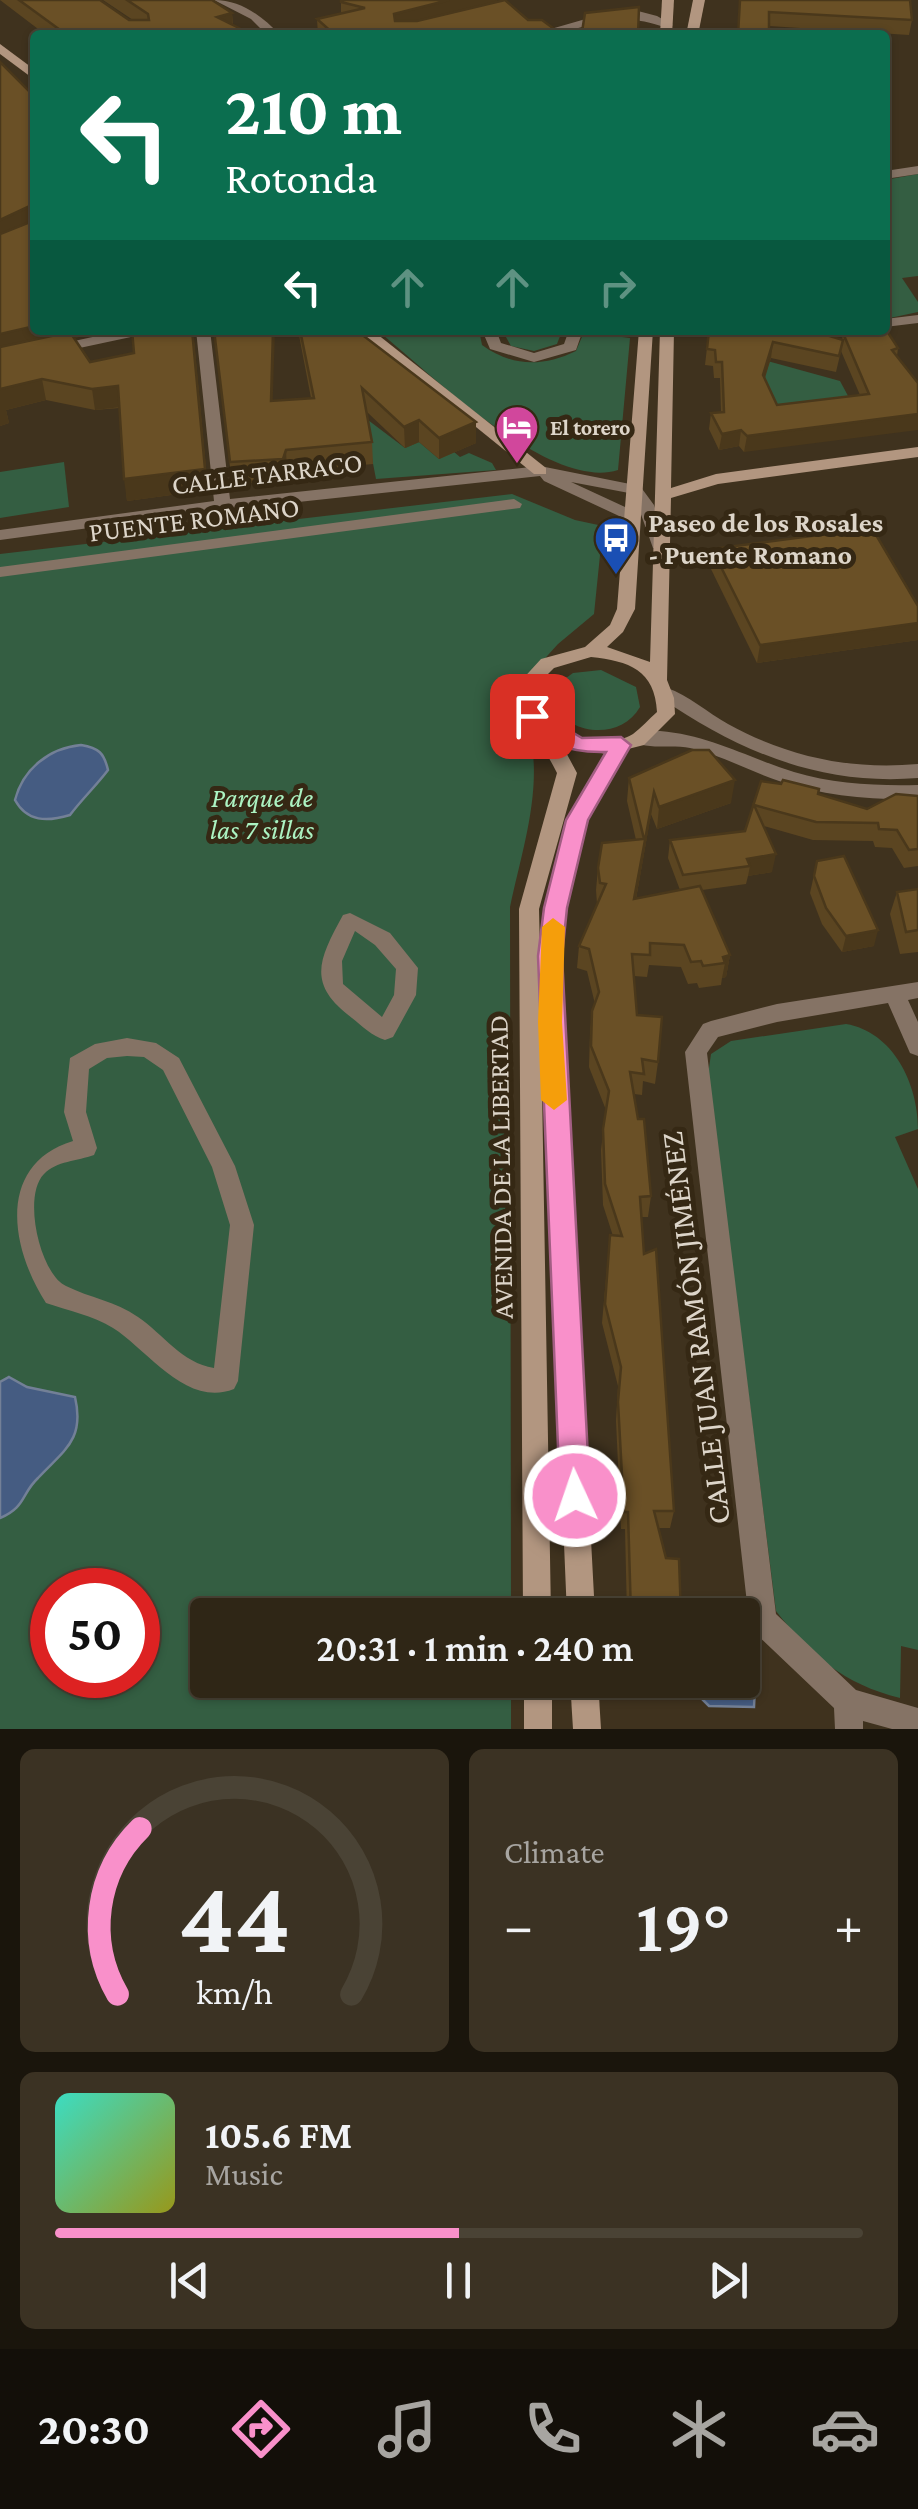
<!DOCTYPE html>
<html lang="en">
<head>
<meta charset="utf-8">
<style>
	:root { --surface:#2f2616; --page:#3b3223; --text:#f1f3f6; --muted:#a7a5a1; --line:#4a4335; --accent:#f990ca }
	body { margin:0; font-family:"Crimson Pro",serif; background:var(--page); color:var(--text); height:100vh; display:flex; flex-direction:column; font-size:38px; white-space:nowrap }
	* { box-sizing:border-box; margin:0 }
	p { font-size:32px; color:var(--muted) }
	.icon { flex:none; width:55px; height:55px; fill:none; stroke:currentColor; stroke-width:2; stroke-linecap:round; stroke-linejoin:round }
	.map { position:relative; height:1729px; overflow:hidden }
	.sheet { display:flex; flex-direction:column; gap:20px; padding:20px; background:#1a150c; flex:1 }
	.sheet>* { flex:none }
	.top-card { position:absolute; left:30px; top:30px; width:860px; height:305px; border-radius:10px; box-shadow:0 2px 8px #0004,0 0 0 2px var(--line); background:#0b6e4f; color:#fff; overflow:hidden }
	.speed { position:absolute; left:30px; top:1568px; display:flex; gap:20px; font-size:50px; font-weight:700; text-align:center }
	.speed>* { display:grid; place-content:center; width:130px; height:130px; border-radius:50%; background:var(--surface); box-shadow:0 2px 8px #0004,0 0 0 2px var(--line); line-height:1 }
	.speed .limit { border:15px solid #d22; background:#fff; color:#111 }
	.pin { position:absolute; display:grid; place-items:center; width:85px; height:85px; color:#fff; margin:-42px; border-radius:20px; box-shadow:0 5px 15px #0006 }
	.me { position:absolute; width:110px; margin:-55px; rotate:357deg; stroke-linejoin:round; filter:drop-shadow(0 0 8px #0008) }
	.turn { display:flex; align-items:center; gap:35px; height:210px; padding:0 30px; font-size:45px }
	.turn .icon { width:130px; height:130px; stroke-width:2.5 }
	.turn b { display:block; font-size:70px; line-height:85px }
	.lanes { display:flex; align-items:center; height:95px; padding:0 30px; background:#0003; justify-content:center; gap:50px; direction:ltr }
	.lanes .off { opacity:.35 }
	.big { font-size:75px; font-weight:600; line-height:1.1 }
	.sheet .widget { flex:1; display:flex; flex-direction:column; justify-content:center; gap:15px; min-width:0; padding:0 35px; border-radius:15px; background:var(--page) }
	.sheet .dial { align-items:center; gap:0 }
	.dial svg { height:260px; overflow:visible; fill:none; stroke:var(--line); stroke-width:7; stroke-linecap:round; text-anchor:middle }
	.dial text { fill:var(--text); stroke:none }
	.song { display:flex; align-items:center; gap:30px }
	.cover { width:120px; height:120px; border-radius:15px; background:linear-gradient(135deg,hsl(170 70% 55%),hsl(60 70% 35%)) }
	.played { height:10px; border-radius:5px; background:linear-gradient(90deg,var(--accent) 50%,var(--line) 50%) }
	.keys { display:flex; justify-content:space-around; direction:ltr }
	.heat { display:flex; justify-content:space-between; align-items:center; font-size:55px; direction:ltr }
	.sheet .tiles { flex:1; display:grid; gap:20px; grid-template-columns:1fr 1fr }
	.widget:last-child { grid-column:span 2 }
	.trip { position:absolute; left:190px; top:1598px; width:570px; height:100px; border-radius:10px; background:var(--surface); box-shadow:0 2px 8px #0004,0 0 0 2px var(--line); font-weight:600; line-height:100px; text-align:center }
	.dock { display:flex; height:160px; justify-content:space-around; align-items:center; background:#130f09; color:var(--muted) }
	.dock .icon { width:70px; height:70px }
	.dock .active { color:var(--accent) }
	.dock b { font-size:45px; color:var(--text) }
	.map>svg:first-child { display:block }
	.green { fill:#345e42; fill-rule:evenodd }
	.water { fill:#455c82; stroke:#738097; stroke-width:2.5 }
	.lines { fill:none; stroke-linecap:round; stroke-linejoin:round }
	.street { fill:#857365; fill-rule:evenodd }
	.secondary { fill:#b29680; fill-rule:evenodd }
	.wall { fill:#5b4521; fill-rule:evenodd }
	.shaded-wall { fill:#4a381b }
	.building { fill:#6a5026; stroke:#4a381b; stroke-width:2.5 }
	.route { fill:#f990ca; stroke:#a25e83; stroke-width:2.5 }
	.slow { fill:#f59e0b }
	.labels { text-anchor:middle; stroke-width:10; stroke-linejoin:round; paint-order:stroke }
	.far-poi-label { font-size:22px; font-weight:bold; fill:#ddd5c9; stroke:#352814; text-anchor:start }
	.street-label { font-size:28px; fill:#ddd5c9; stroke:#352814 }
	.poi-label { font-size:28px; font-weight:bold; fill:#ddd5c9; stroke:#352814; text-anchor:start }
	.park-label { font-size:28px; font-style:italic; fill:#acf3c2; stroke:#352814 }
	.near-street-label { font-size:32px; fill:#ddd5c9; stroke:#352814 }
</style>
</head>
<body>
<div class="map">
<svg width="918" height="1729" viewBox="0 0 918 1729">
	<rect width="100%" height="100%" fill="#3f321e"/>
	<!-- green -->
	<g class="green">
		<polygon points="918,174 918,276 902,278 918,302 918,312 885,319 885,180"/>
		<path d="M 377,330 L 479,330 L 482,345 C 512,367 543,367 576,351 L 584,332 L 630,338 L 618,470 C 549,492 428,371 377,330 Z"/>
		<polygon points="502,330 561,330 562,331 557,344 534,351 511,346"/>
		<polygon points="753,357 840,381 854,407 775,415"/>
		<polygon points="364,417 405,448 419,442 439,459 454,452 460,457 469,453 492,463 496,470 376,479"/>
		<polygon points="64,462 69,507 0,518 0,472"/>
		<path d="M 512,494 L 575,520 L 603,526 L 594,614 L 558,644 L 509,698 C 508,718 529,727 532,745 C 540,798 521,855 510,907 L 511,1615 L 208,1615 L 208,1680 L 511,1680 L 511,1729 L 0,1729 L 0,554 ZM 52,1590 L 138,1590 L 138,1675 L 52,1675 Z"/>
		<path d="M 601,670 L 636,687 L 640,707 C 621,740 571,736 552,705 L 555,686 L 573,673 Z"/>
		<path d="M 846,1024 C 893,1032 918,1083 918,1129 L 895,1137 L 918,1189 L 918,1650 L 901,1646 L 900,1698 C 844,1684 811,1656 776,1611 L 708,1075 L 711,1054 L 731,1041 Z"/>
	</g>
	<!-- water -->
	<g class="water">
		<path d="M 81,745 C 99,748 104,753 108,770 C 96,786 82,799 70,815 C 47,822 27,822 15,800 C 23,769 49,748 81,745 Z"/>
		<path d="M 9,1377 L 27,1387 L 75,1397 C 85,1440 64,1450 38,1478 C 21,1494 26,1507 0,1518 L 0,1382 Z"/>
		<polygon points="704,1683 755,1686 754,1707 709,1706 698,1695"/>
	</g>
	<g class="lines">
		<!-- street -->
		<g class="street">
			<path d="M 214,0 C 241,0 262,16 280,35 L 267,35 L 251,19 Z"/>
			<path d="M 638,11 L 657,16 L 673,25 L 667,28 C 607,6 587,35 530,35 L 603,14 Z"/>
			<polygon points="918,166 918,174 885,179 885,171"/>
			<polygon points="918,315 918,323 885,327 885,319"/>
			<polygon points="125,330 152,330 145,334 0,365 0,357"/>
			<polygon points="196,330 210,330 230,499 540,466 640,486 654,505 667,544 665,548 653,548 638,506 629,493 571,482 638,513 640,517 632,522 544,481 540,476 223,510 0,540 0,530 214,501"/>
			<polygon points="482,330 496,330 501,343 534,353 564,344 569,330 583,330 576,350 534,362 490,349"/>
			<polygon points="514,499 522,504 520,508 0,577 0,567"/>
			<path d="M 667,688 C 688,695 708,713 728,724 C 788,757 850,770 918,764 L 918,778 C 822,786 739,752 661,698 L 658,694 Z"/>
			<path d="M 660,731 C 709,735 749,758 794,772 C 834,784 877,786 918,785 L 918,799 C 871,800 824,796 779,781 C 749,771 721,755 690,748 C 673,744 642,751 631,739 L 640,732 Z"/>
			<path d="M 350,913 L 390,933 L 418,968 L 416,995 L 393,1037 L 385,1040 C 372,1036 362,1026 352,1018 C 306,984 319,959 343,915 ZM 355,931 L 375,945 L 396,969 L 394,995 L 382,1017 L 343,984 L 342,961 Z"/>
			<polygon points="918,982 918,998 908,1000 918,1022 918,1056 910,1053 888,1003 777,1022 718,1037 707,1053 776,1614 856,1690 918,1708 918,1729 892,1729 863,1721 863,1729 835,1729 834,1708 753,1631 749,1621 685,1052 703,1024 711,1021 777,1004"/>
			<path d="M 127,1038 L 156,1043 L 179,1058 L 235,1166 L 254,1225 L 238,1381 L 234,1389 C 186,1408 148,1350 113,1328 C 92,1315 69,1311 46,1303 C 7,1242 0,1163 73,1141 L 64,1112 L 70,1058 L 95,1044 ZM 127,1056 L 144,1057 L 163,1070 L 212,1167 L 230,1225 L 214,1368 C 182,1363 163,1334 138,1317 C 115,1301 90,1298 66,1286 C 40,1274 22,1196 44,1174 C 56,1161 78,1161 94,1155 L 97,1148 L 86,1112 L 89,1069 L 107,1058 Z"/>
		</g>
		<!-- secondary -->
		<g class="secondary">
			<polygon points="662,0 674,0 672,35 660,35"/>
			<polygon points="693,0 705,0 698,35 686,35"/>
			<polygon points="0,44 35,70 35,80 0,54"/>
			<polygon points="356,330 372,330 546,468 546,474 534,474"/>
			<path d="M 639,330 L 653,330 L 635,609 L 623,632 L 607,647 L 650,662 L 660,330 L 674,330 L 671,488 L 716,474 L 918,447 L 918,457 L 718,484 L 671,498 L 667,680 L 674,698 L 675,714 L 644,745 L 628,749 L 587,820 L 565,908 L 560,955 L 595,1615 L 567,1615 L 540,972 L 551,1615 L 523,1615 L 519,909 L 557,773 C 542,743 521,716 519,683 L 541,659 L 585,647 L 610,625 L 617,609 ZM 591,657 C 629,661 655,670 657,712 C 649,719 641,728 633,734 C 605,751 557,736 541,708 C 537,701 538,693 537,685 L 554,668 ZM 562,745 L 606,754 L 567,820 L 545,908 L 540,952 L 539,909 L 577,773 Z"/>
			<rect x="524" y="1680" width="28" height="49"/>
			<polygon points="570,1680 598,1680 601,1729 573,1729"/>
		</g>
	</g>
	<!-- wall -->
	<g class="wall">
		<polygon points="0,0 100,0 129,20 133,20 103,0 212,0 232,13 233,25 253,35 46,35"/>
		<polygon points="341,0 497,2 528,20 557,31 638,35 318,35 317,19 341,13"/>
		<polygon points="739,0 912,20 909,35 769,26"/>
		<polygon points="0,62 35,330 109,330 74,338 90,362 134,353 193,330 208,490 127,501 119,408 95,410 46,400 6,410 9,423 0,426"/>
		<polygon points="214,330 273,401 311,398 298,330 356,330 476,443 439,459 419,442 405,448 367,412 372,442 373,464 287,472 285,481 232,484"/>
		<path d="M 709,330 L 842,339 L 843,333 L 898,348 L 897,356 L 918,383 L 744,452 L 739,446 L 719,450 L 709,429 L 711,413 L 721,412 L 720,378 L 714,378 L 713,366 L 705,365 ZM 841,351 L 860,395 L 777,405 L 764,379 L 771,358 L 836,372 Z"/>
		<polygon points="712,549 918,606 918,640 757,663 710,567"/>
		<polygon points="629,778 731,803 657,829 651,814 636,899 680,890 668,858 670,840 745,831 761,781 818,794 867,809 918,796 918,866 904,868 892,848 875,847 873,841 813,840 764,826 772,872 748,876 746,884 702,890 730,955 726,977 722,978 721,985 699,988 697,983 688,984 681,967 649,965 647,977 634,976 637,1015 658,1062 655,1084 643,1081 642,1095 634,1094 651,1196 648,1217 641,1217 644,1254 674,1511 670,1528 659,1528 681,1615 627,1615 625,1529 621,1529 616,1421 618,1386 602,1323 608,1256 610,1235 613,1236 603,1205 601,1150 606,1110 589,1067 590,1033 592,1011 595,1004 587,971 577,968 579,946 597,904 596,890 598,868 636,840 627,801"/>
		<polygon points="817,861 874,946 842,952 822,924 810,893"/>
		<polygon points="918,889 918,952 900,954 890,914 897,892"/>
		<polygon points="629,1680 681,1680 679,1687 629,1686"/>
	</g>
	<!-- shaded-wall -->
	<g class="shaded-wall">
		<polygon points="449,0 497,0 497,6 394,31 394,14"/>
		<polygon points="232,13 233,31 217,17"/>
		<polygon points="433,30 433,35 410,35"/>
		<polygon points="32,205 35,221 0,242 0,220"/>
		<polygon points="35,326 35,330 109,330 0,356 0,334"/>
		<polygon points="192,330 208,490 127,501 124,479"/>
		<polygon points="273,330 275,330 272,422 271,401"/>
		<polygon points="773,342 771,358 761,391 763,375"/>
		<polygon points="42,379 46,400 6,410 9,423 0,426 0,389"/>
		<polygon points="118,386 121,407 95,410 92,389"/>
		<polygon points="918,414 918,430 744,452 747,436"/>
		<polygon points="419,420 419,442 405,448 404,427"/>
		<polygon points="476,422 476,443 439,459 439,438"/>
		<polygon points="741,430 739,446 719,450 722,434"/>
		<polygon points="286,450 287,472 285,481 283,459"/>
		<polygon points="918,623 918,640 757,663 760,645"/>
		<polygon points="735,780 731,803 657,829 659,807"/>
		<polygon points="654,792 651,814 632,921 634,899"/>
		<polygon points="776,854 772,872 748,876 750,866 747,859"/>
		<polygon points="878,930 874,946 842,952 846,936"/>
		<polygon points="730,955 726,977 722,978 725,963 723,957"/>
	</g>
	<!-- building -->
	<g class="building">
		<polygon points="19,0 100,0 129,20 149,20 148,14 127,0 212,0 232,13 217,17 253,35 67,35"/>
		<polygon points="341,0 449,0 394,14 395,21 417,21 505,0 528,20 542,20 557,31 582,32 585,13 639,7 638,35 430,35 433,30 410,35 335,35 317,19 365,8 341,2"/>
		<polygon points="740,0 910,0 912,20 769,12 769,35 738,35"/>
		<polygon points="0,62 35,97 35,326 0,334 0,234 33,221 32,205 0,220"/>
		<polygon points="885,328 898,348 892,350 918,383 918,414 747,436 741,430 722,434 711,413 724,412 722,362 716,362 715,350 707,349 709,330 810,330 843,340 839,356 773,342 763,375 777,405 869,394 843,333 863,330 885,330"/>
		<polygon points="132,330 192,330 205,469 124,479 118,386 92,389 42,379 0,389 0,347 70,332 90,362 134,353"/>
		<polygon points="214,330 273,330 271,401 314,398 300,330 356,330 476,422 439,438 419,420 404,427 362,388 372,442 286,450 283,459 230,462"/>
		<polygon points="872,528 918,606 918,623 760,645 712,549"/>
		<polygon points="692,750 709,750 735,780 659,807 654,792 634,899 700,886 730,955 723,957 725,963 703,966 701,961 691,962 684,945 650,943 650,955 632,954 637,1015 662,1017 658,1062 642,1059 644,1074 630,1072 638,1119 644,1119 651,1196 640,1197 644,1254 656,1249 674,1511 654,1511 666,1558 679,1559 681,1615 631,1615 628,1512 624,1512 618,1402 621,1367 605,1304 610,1235 622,1236 605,1184 603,1129 609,1091 591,1046 592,1011 599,992 589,949 579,946 606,884 600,883 598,868 602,843 644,839 629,778"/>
		<polygon points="783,780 819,789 818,794 867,809 896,794 918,796 918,849 909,850 897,830 879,829 878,823 816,822 754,805 776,854 747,859 750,866 683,875 670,840 745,831 761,781 781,784"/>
		<polygon points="844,856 878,930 846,936 826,908 814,876 817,861"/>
		<polygon points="918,889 918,930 906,932 897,892"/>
	</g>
	<!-- route -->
	<path class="route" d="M 532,708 L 582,738 L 621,737 L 631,745 L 588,820 L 567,908 L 562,956 L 590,1496 L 585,1507 L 575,1511 L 564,1507 L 560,1496 L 538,956 L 544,908 L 566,820 L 606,752 C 573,753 541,744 521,716 Z"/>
	<!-- slow -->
	<polygon class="slow" points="553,918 565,927 562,1022 567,1100 554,1110 541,1100 538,1022 542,927"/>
	<!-- icons -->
	<defs>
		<g id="hotel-pin" transform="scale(2.25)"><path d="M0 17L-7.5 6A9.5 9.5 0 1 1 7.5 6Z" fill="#d1479c" stroke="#352814"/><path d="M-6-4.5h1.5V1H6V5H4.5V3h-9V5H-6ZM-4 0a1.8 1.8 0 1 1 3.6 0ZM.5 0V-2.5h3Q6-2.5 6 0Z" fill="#fff"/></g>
		<g id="bus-pin" transform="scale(2.25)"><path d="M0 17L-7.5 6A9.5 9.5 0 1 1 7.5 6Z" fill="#1a4fb4" stroke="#352814"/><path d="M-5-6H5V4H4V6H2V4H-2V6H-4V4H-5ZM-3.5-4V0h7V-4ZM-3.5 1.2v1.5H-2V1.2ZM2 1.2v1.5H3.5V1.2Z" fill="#fff"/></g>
	</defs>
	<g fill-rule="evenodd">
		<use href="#hotel-pin" x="517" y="427"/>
		<use href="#bus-pin" x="616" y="538"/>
	</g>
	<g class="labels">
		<!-- far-poi labels -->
		<g class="far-poi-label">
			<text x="550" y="435">El torero</text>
		</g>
		<!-- street labels -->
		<g class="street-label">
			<text transform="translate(267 473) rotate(-7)" y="10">CALLE TARRACO</text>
			<text transform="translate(194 519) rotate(-7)" y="10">PUENTE ROMANO</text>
			<text transform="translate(500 1167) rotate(-91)" y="10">AVENIDA DE LA LIBERTAD</text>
		</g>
		<!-- poi labels -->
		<g class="poi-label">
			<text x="648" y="532">Paseo de los Rosales<tspan x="648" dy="32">- Puente Romano</tspan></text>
		</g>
		<!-- park labels -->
		<g class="park-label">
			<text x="262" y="807">Parque de<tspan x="262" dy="32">las 7 sillas</tspan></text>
		</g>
		<!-- near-street labels -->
		<g class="near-street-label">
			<text transform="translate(695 1328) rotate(-97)" y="11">CALLE JUAN RAMÓN JIMÉNEZ</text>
		</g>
	</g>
</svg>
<div class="speed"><div class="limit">50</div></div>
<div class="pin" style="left:532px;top:716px;background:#d93025"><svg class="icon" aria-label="arrive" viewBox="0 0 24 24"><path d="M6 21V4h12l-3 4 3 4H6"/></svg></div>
<svg class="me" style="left:575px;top:1496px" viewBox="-20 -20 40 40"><circle r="17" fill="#f990ca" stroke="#fff" stroke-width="3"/><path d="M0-11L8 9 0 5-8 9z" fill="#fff"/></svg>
<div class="trip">20:31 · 1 min · 240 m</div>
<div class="top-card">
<div class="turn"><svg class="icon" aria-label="left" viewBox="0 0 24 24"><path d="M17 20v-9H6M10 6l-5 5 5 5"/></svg><div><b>210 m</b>Rotonda</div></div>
<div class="lanes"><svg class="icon" aria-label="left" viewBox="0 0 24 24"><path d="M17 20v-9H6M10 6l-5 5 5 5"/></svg><svg class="icon off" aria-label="ahead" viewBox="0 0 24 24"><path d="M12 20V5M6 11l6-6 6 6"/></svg><svg class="icon off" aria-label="ahead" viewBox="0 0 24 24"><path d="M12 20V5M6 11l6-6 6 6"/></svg><svg class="icon off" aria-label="right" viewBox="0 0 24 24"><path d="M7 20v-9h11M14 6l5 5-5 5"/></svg></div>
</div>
</div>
<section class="sheet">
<div class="tiles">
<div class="widget dial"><svg viewBox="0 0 100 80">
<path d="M14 69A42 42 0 1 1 86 69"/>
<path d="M14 69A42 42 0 0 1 21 18" stroke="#f990ca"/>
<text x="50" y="56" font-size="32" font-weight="700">44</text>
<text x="50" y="72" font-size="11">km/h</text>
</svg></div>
<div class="widget"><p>Climate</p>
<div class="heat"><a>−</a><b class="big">19°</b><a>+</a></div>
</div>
<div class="widget">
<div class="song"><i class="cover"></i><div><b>105.6 FM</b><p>Music</p></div></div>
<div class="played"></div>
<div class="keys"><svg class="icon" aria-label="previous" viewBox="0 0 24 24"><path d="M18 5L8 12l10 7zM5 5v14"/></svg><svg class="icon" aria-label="pause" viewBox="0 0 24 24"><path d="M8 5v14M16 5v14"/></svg><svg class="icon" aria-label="next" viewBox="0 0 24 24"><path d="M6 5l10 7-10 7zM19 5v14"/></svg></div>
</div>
</div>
</section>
<nav class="dock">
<b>20:30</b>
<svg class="icon active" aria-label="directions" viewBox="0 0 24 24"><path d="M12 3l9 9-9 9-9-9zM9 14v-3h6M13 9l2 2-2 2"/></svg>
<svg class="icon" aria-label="music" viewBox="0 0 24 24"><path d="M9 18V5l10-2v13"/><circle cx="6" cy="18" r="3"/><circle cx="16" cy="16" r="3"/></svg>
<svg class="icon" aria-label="phone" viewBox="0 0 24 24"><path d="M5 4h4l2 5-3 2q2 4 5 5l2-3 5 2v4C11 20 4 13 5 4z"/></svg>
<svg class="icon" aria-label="climate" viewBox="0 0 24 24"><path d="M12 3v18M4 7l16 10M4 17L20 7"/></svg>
<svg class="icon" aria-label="car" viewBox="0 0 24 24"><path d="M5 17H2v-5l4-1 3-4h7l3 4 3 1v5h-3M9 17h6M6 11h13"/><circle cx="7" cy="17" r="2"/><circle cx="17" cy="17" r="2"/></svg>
</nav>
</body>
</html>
